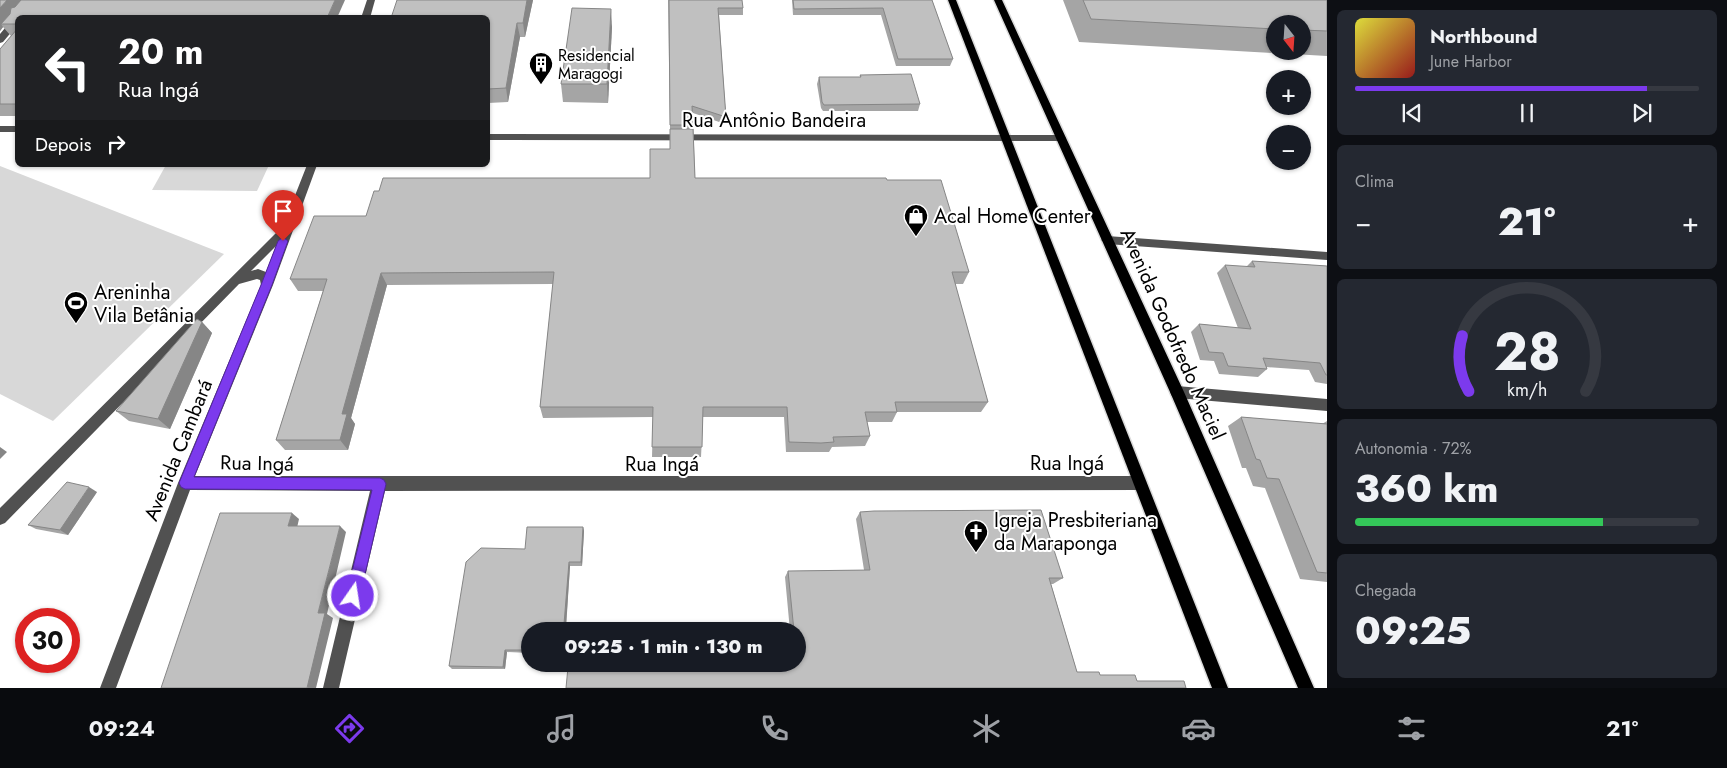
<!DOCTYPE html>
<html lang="pt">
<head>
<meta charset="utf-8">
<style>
	:root { --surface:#171b24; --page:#242831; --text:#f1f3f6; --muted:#9ea1a6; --line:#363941; --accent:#7c3aed }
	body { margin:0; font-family:Jost,sans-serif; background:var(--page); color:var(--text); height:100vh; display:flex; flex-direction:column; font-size:19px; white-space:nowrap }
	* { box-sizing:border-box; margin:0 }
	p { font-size:16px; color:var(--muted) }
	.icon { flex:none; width:28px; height:28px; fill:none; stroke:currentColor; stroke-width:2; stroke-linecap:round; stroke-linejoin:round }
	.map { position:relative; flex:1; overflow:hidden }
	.panel { display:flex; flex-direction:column; gap:10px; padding:10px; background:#0d0f14; width:400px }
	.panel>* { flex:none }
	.banner { position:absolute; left:15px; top:15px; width:475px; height:152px; border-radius:8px; box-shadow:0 1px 4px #0004; background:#202124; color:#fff; overflow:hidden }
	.needle { width:32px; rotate:163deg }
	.tools { position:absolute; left:1266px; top:15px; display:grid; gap:10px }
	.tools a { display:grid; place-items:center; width:45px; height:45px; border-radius:50%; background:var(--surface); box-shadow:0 1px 4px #0004; font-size:25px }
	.speed { position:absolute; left:15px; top:608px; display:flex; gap:10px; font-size:25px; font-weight:700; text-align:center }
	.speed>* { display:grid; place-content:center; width:65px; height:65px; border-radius:50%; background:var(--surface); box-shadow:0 1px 4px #0004; line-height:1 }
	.speed .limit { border:8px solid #d22; background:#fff; color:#111 }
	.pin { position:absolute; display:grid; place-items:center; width:42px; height:42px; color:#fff; margin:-51px -21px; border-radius:50% 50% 50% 0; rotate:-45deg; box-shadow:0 0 5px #0007 }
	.pin .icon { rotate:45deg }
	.me { position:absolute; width:55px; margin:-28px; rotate:13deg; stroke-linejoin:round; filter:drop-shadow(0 0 4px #0008) }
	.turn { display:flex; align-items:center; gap:18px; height:105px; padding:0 20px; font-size:22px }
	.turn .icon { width:65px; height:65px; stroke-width:2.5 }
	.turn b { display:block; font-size:35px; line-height:42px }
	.then { display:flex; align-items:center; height:48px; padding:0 20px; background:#0003; gap:10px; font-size:19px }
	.big { font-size:38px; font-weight:800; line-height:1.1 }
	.panel .tile { flex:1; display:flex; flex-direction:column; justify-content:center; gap:8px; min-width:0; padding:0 18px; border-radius:8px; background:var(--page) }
	.panel .dial { align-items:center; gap:0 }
	.dial svg { height:130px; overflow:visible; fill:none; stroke:var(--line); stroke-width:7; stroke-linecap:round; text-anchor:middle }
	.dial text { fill:var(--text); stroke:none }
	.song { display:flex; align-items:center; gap:15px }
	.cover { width:60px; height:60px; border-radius:8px; background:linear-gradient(135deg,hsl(60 70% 55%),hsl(0 70% 35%)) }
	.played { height:5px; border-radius:2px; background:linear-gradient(90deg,var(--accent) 85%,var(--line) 85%) }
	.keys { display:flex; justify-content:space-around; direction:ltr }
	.heat { display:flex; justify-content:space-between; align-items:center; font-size:28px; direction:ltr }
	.charge { height:8px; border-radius:4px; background:linear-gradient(90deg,#34c759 72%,var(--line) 0) }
	.trip { position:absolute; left:521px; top:622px; width:285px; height:50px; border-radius:25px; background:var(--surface); box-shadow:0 1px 4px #0004; font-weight:800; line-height:50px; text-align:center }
	.tabs { display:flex; height:80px; justify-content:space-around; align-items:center; background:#090b0e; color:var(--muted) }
	.tabs .icon { width:35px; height:35px }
	.tabs .current { color:var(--accent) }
	.tabs b { font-size:22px; color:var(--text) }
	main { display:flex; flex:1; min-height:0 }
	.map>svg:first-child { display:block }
	.green { fill:#d8d8d8 }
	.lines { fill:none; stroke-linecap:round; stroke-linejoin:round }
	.major-casing { stroke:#dbdbdb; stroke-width:3 }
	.minor { fill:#515151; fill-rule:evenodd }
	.major { fill:#000; fill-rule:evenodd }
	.wall { fill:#a5a5a5; fill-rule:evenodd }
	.shaded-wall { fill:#868686 }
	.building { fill:#c0c0c0; stroke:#868686 }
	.route { fill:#7c3aed; stroke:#51269a }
	.labels { text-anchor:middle; stroke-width:4; stroke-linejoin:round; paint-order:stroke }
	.far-poi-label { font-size:16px; fill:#000; stroke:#fff; text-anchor:start }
	.street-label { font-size:20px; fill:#000; stroke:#fff }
	.poi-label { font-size:20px; fill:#000; stroke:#fff; text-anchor:start }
</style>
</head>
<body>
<main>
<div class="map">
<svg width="1327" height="688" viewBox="0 0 1327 688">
	<rect width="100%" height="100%" fill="#fff"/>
	<!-- green -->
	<g class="green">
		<polygon points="166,165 269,165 257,191 152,190"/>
		<polygon points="0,166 224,254 53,421 0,394"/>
	</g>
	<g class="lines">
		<!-- major casing -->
		<g class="major-casing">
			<g id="major">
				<polygon points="948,0 956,0 1228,688 1212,688"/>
				<polygon points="994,0 1002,0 1184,392 1314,688 1298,688 1170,392"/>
			</g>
		</g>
		<!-- minor -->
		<g class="minor">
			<polygon points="367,0 375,0 370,18 361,18"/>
			<polygon points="18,15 22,18 18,18 18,24 3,42 0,43 0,34 15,16"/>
			<rect x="0" y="126" width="18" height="6"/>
			<polygon points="488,134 1061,135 1066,138 1061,141 488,140"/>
			<path d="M 307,165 L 317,165 L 273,285 L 195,476 L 1139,476 L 1144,478 L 1146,483 L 1144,488 L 1139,490 L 385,491 L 339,688 L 323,688 L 370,491 L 190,490 L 116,688 L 100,688 L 178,483 L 261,285 L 260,280 L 257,279 L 239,284 L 5,523 L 0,525 L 0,508 L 283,226 ZM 276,246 L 266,272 L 258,269 L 251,271 Z"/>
			<polygon points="1107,236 1327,252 1327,260 1107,244 1101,240"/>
			<polygon points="1177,386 1327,399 1327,411 1177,398 1172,396 1170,392 1172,388"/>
		</g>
		<!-- major -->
		<use href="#major" class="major"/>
	</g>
	<!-- wall -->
	<g class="wall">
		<polygon points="0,0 18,18 18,116 0,116 0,49 11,36 3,27 0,31"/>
		<polygon points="397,0 533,0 525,37 520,37 508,102 488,103 488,18"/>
		<polygon points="668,0 743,8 743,15 719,15 726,117 725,124 693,113 695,178 887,180 969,272 963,284 955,284 988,402 981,412 897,412 892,422 867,422 870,436 865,446 832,447 829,452 786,452 784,417 703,417 701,457 652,457 653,417 543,418 540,407 553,284 387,285 351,418 355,424 348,450 285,450 276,440 323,291 298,291 290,279 366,216 379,191 650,178 670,149 670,129"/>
		<polygon points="792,0 932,0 953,59 950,66 896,66 881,15 793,15"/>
		<path d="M 1063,0 L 1327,0 L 1327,56 L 1079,42 ZM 1275,24 L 1302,24 L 1302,51 L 1275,51 Z"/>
		<polygon points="612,27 608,103 563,102 561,84"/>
		<polygon points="860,75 920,104 918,111 823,111 821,108 817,84 819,77 860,77"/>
		<polygon points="1252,261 1327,266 1327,384 1315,382 1309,370 1266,367 1267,369 1258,377 1219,374 1214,361 1200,360 1191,332 1199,324 1238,328 1217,273 1225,265 1246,267"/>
		<polygon points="202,322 212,333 170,429 129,421 116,411"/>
		<polygon points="1241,417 1322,424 1327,421 1327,582 1300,579 1265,488 1253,486 1246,468 1242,468 1228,426"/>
		<polygon points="97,492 68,535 36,529 28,525"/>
		<polygon points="860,512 1063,578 1053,584 1051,584 1077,672 1100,675 1137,681 1186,688 662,668 798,664 798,631 790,631 785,577 788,571 864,570 856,519"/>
		<polygon points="583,527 584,531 582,566 570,566 566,624 578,628 530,631 530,653 507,652 505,669 452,669 449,666 525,549"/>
	</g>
	<!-- shaded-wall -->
	<g class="shaded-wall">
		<polygon points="7,0 26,0 1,24 3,27 0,31 0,8"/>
		<polygon points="335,0 345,0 337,18 327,18"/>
		<polygon points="527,0 533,0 525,37 523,23"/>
		<polygon points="611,9 612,27 608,103 607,84"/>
		<polygon points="517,23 520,37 508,102 506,88"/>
		<polygon points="381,273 387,285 351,418 355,424 348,450 340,440 342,414"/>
		<polygon points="202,322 212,333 170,429 158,419"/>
		<polygon points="0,447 7,452 0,459"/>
		<polygon points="89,487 97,492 68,535 60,530"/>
		<polygon points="292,513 299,519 296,532 288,526"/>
		<polygon points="340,526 346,532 327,614 333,618 316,688 307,688 318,613"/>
		<polygon points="583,527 584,531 582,566 581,562"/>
		<polygon points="569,562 570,566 566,628 564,624"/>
		<polygon points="505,650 507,652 505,669 503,667"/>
	</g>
	<!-- building -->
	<g class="building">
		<polygon points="0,0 7,0 0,8"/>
		<polygon points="21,0 335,0 327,18 18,18 18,24 1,24 10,14 11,8 15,7"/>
		<polygon points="397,0 527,0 523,23 517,23 506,88 488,89 488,18 391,18"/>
		<polygon points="669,0 742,0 743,8 718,8 726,117 692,106 693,125 670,125"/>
		<polygon points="793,0 932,0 953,59 898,59 883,8 794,9"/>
		<polygon points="1083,0 1327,0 1327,31 1302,30 1302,24 1275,24 1275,29 1091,19"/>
		<polygon points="572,8 611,9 607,84 561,84"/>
		<polygon points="18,28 18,104 0,104 0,49"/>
		<polygon points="911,74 920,104 824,105 822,102 819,77 861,77 860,75"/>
		<polygon points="670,129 693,129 695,178 886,178 887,180 941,180 969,272 952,272 988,402 895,402 897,412 865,412 870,436 833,437 834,442 821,443 789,442 787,407 703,407 702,447 652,447 653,407 540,407 554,272 381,273 342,414 347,414 340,440 276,440 327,279 290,279 314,216 366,216 374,191 379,191 383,178 650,178 650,149 670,149"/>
		<polygon points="1252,261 1327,266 1327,375 1326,375 1320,363 1263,358 1267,369 1228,366 1223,353 1209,352 1199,324 1251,329 1225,265 1255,267"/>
		<polygon points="197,319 202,322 158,419 116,411"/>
		<polygon points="1241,417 1327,424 1327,573 1317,572 1279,479 1267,478 1260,460 1256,459"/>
		<polygon points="67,482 89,487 60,530 28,525"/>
		<polygon points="1041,510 1063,578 1049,578 1077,672 1099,672 1100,675 1135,675 1137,681 1184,681 1186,688 566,688 568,667 662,668 662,664 798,664 798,631 794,631 788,571 870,570 860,512 874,511"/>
		<polygon points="220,513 292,513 288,526 340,526 318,613 325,613 307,688 161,688"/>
		<polygon points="527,527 583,527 581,562 569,562 564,624 576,624 576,631 530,631 530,650 505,650 503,667 449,666 466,562 481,548 525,549"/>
	</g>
	<!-- route -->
	<polygon class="route" points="283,237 288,241 272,285 194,477 380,478 384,480 386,484 360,596 358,600 353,602 348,600 346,596 372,490 185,489 181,487 179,483 261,285 278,241"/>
	<!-- icons -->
	<defs>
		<g id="building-pin" transform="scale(1.25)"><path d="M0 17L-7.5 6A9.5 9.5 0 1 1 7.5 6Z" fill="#000" stroke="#fff"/><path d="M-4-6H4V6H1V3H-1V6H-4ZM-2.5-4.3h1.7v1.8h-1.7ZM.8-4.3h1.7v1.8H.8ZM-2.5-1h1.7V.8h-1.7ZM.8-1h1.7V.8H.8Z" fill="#fff"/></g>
		<g id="shop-pin" transform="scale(1.25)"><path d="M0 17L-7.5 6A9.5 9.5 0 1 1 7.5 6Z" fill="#000" stroke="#fff"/><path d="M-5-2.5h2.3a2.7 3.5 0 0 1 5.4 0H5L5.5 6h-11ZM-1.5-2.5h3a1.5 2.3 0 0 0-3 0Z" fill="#fff"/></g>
		<g id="stadium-pin" transform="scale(1.25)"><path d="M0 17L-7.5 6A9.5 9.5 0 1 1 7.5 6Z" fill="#000" stroke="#fff"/><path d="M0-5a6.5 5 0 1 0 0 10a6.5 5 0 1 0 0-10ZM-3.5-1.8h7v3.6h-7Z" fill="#fff"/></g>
		<g id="church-pin" transform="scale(1.25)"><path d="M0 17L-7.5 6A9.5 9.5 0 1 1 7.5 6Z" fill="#000" stroke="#fff"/><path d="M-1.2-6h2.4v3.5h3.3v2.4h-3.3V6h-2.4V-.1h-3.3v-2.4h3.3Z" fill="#fff"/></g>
	</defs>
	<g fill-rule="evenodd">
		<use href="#building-pin" x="541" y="64"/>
		<use href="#shop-pin" x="916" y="216"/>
		<use href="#stadium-pin" x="76" y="303"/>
		<use href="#church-pin" x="976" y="532"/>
	</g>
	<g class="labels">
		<!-- far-poi labels -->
		<g class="far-poi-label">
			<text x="558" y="61">Residencial<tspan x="558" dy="18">Maragogi</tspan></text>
		</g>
		<!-- street labels -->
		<g class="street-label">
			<text x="774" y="127">Rua Antônio Bandeira</text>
			<text transform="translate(1173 334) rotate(66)" y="7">Avenida Godofredo Maciel</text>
			<text transform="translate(178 450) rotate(-68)" y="7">Avenida Cambará</text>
			<text transform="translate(257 463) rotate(1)" y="7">Rua Ingá</text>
			<text x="1067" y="470">Rua Ingá</text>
			<text x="662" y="471">Rua Ingá</text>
		</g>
		<!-- poi labels -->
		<g class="poi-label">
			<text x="934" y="223">Acal Home Center</text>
			<text x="94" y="299">Areninha<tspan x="94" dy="23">Vila Betânia</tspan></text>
			<text x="994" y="527">Igreja Presbiteriana<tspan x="994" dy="23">da Maraponga</tspan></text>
		</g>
	</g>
</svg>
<div class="tools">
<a><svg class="needle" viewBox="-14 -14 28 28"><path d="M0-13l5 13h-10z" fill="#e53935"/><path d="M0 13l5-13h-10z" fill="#9ea1a6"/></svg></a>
<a>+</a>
<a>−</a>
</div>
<div class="speed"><div class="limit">30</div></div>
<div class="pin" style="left:283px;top:241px;background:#d93025"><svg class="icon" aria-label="arrive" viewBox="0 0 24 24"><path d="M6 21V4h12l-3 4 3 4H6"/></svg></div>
<svg class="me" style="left:353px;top:596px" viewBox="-20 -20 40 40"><circle r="17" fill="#7c3aed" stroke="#fff" stroke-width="3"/><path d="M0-11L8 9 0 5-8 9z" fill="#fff"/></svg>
<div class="trip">09:25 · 1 min · 130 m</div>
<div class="banner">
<div class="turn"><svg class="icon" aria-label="left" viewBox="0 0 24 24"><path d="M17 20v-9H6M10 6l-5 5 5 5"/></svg><div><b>20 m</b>Rua Ingá</div></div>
<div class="then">Depois<svg class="icon" aria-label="right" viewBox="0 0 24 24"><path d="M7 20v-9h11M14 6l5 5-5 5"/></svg></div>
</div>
</div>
<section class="panel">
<div class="tile">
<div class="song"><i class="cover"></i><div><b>Northbound</b><p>June Harbor</p></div></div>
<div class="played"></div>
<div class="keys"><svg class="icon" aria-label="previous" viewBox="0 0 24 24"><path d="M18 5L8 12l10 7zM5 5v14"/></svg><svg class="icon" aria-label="pause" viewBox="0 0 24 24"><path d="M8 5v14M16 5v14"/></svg><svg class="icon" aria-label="next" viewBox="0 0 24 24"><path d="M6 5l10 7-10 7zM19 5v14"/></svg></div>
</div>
<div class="tile"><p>Clima</p>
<div class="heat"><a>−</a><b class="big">21°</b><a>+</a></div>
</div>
<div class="tile dial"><svg viewBox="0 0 100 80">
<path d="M14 69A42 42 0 1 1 86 69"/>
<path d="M14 69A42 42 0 0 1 10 35" stroke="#7c3aed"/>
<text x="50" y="56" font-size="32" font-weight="700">28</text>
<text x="50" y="72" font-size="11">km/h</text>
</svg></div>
<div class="tile"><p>Autonomia · 72%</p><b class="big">360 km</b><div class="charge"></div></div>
<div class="tile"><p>Chegada</p><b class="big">09:25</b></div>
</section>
</main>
<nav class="tabs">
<b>09:24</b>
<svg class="icon current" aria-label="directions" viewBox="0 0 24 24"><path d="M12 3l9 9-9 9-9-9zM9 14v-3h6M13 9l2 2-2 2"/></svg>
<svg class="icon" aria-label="music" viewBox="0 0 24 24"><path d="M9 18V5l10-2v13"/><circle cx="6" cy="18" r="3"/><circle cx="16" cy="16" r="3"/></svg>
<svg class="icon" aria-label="phone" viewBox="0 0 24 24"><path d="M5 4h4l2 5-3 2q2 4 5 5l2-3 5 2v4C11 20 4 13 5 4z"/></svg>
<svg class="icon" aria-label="climate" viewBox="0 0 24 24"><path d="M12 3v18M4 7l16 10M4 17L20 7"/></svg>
<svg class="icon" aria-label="car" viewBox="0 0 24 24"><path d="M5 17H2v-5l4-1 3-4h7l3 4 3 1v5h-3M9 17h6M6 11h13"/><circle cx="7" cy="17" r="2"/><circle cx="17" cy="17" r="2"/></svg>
<svg class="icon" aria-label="filters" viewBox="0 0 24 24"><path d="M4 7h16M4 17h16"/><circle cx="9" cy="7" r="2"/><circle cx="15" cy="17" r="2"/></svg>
<b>21°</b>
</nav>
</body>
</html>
